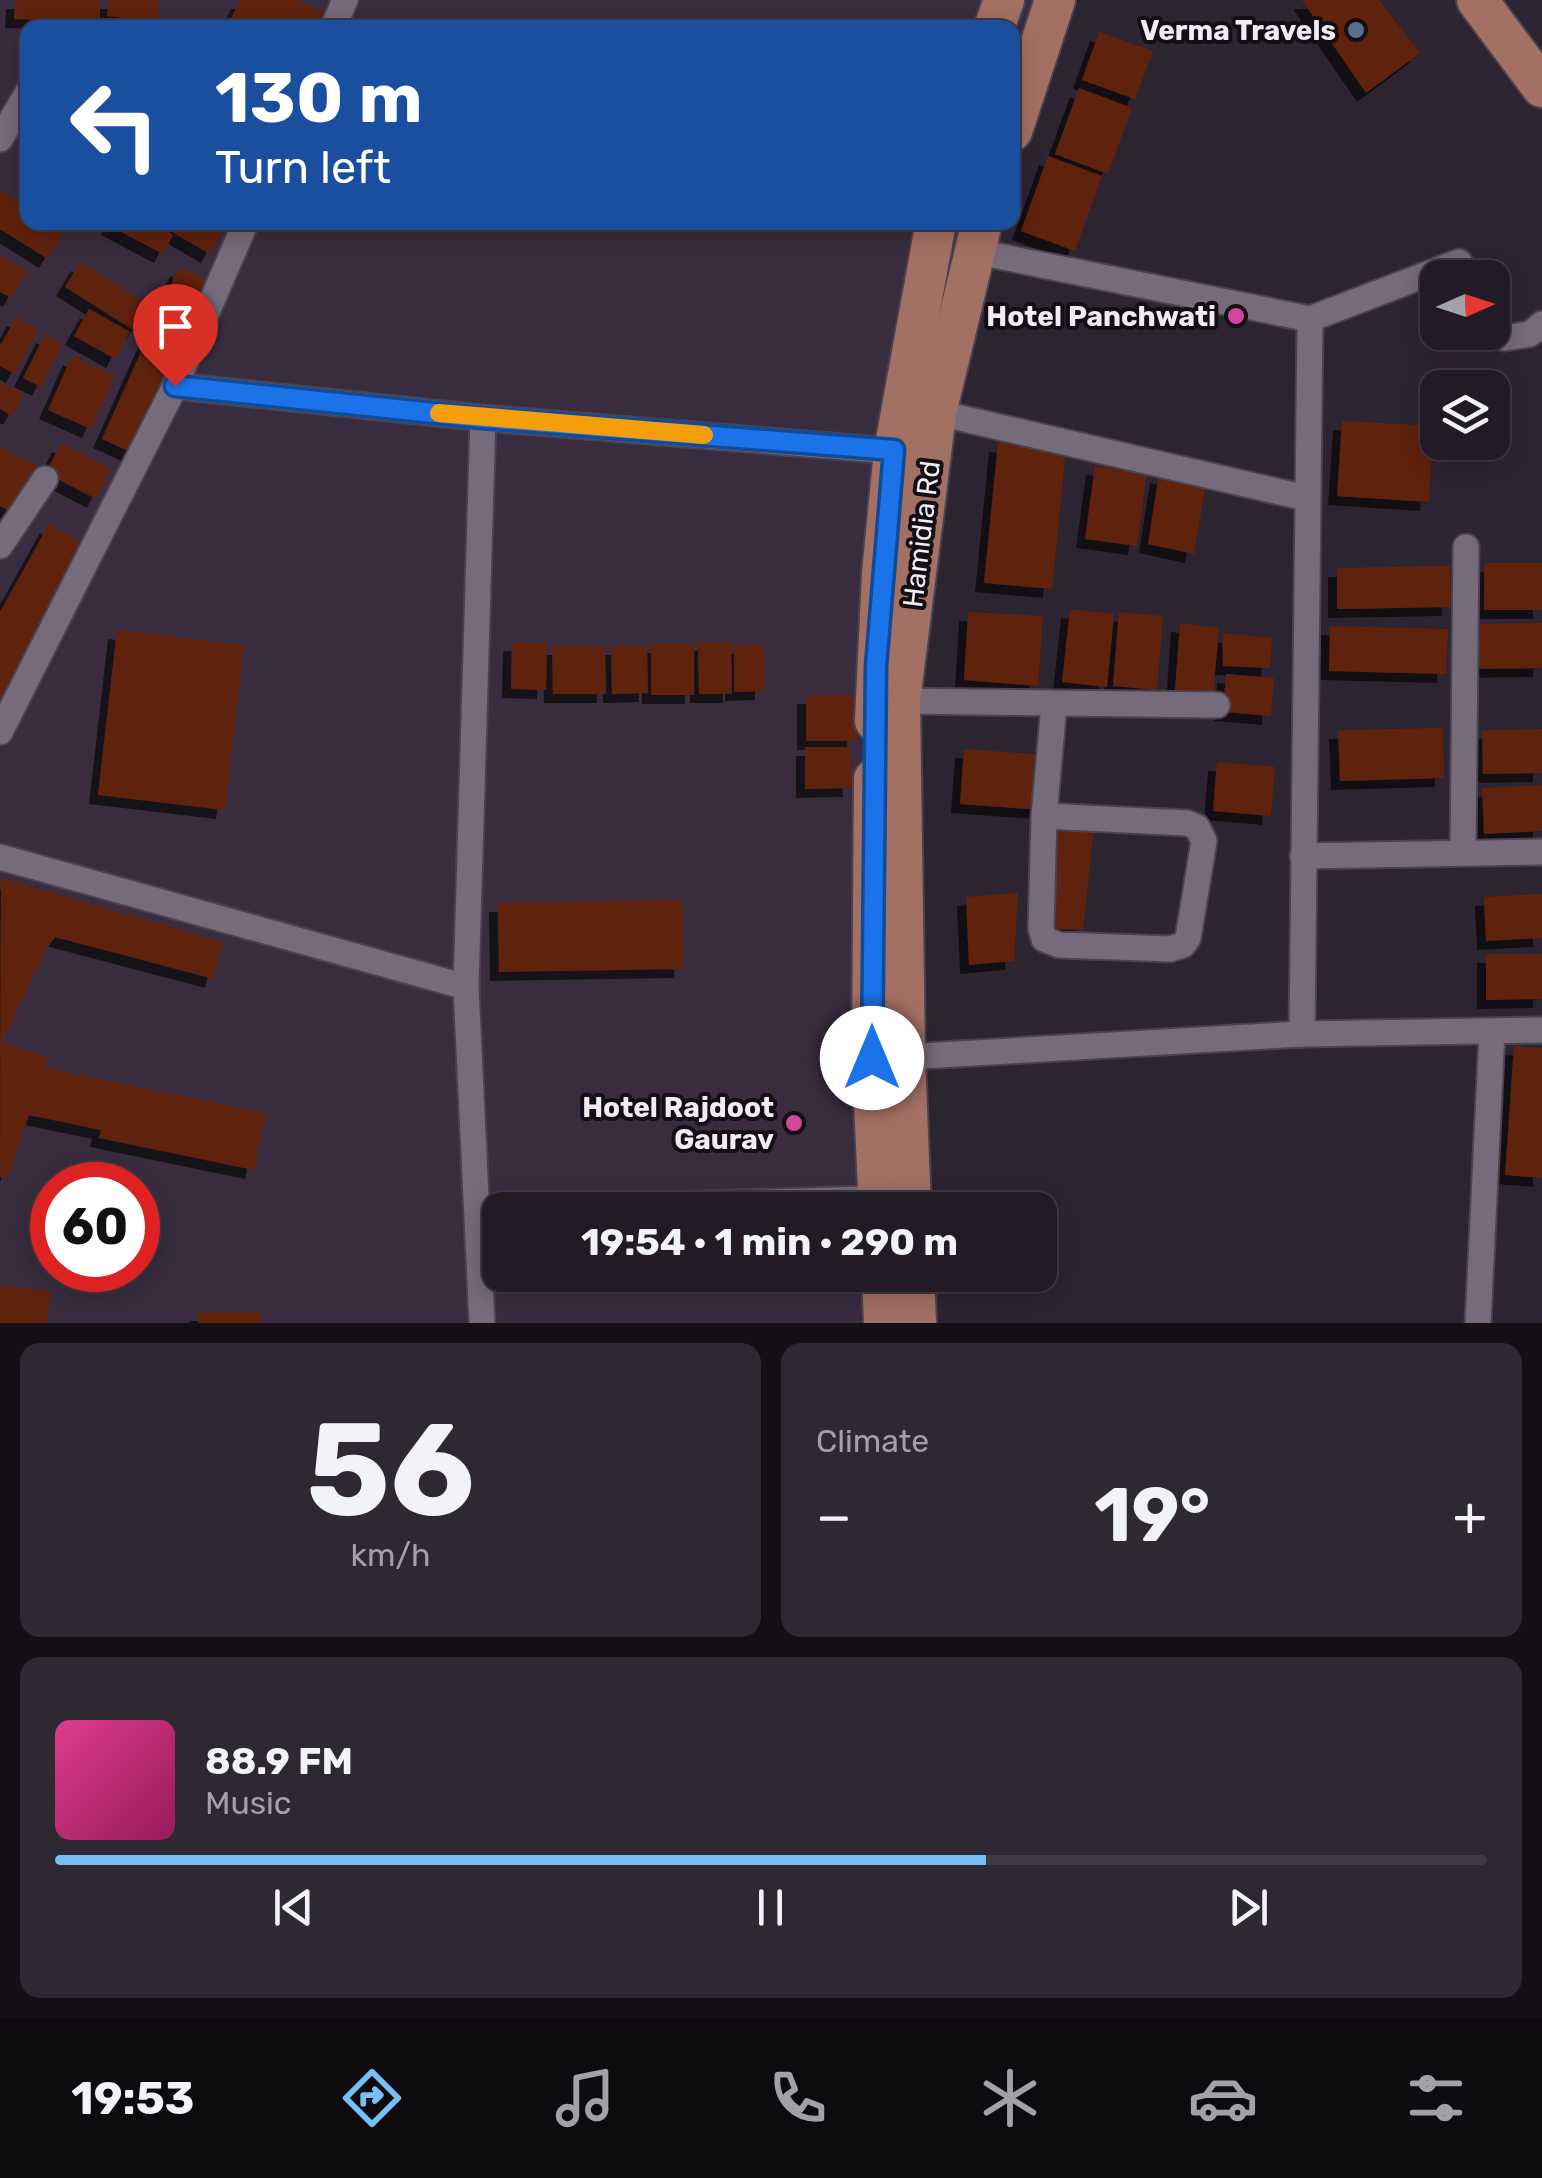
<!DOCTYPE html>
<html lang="en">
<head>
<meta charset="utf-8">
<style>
	:root { --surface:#221b25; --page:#2e2832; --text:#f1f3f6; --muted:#a2a1a7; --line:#3f3942; --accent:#76c0f7 }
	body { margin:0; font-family:Rubik,sans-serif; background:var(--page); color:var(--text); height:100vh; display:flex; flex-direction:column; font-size:38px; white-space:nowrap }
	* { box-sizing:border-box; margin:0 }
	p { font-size:32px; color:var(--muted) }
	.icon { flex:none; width:55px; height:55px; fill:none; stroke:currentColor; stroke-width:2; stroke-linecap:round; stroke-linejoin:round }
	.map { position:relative; height:1323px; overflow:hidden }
	.drawer { display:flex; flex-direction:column; gap:20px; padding:20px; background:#130f14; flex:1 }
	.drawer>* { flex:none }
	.hud { position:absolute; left:20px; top:20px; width:1000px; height:210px; border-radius:20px; box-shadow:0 5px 25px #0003,0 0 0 2px var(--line); background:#1a4fa0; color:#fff; overflow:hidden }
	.needle { width:65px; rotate:87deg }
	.fabs { position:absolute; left:1420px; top:260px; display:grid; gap:20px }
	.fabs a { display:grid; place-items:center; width:90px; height:90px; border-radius:20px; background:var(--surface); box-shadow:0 5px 25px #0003,0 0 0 2px var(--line); font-size:50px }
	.speed { position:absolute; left:30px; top:1162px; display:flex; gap:20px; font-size:50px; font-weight:700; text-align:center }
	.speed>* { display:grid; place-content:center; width:130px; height:130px; border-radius:50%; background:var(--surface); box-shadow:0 5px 25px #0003,0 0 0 2px var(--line); line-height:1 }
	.speed .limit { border:15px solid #d22; background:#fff; color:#111 }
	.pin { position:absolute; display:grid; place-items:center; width:85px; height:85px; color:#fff; margin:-102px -42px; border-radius:50% 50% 50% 0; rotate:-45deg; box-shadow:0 0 10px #0007 }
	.pin .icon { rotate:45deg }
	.me { position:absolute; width:110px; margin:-55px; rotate:0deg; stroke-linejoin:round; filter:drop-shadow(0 0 8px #0008) }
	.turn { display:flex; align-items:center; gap:35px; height:210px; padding:0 30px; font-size:45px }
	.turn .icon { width:130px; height:130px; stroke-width:2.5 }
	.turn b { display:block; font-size:70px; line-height:85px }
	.big { font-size:75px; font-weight:700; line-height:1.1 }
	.drawer .card { flex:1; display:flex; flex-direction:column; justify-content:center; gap:15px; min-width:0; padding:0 35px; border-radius:20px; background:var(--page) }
	.drawer .dial { align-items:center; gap:0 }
	.dial b { font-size:130px; line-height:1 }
	.song { display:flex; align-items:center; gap:30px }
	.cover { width:120px; height:120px; border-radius:15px; background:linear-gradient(135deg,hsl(330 70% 55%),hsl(330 70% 35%)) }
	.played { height:10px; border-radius:5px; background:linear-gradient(90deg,var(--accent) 65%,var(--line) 65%) }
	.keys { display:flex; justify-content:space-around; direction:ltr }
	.heat { display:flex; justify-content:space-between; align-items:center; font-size:55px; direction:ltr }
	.drawer .tiles { flex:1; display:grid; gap:20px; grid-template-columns:1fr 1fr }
	.card:last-child { grid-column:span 2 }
	.trip { position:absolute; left:482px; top:1192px; width:575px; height:100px; border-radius:20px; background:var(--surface); box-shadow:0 5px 25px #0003,0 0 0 2px var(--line); font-weight:700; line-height:100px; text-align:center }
	.tab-bar { display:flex; height:160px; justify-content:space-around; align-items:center; background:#0e0b0f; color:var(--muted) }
	.tab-bar .icon { width:70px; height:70px }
	.tab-bar .selected { color:var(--accent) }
	.tab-bar b { font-size:45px; color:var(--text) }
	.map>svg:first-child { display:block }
	.built { fill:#382c3e; fill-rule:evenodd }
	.building { fill:#5f220d; filter:url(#shadow) }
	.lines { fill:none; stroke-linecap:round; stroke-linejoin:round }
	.minor-casing { stroke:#4a424e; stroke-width:29 }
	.primary-casing { stroke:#4a424e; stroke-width:44 }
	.minor { stroke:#756b7b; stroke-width:25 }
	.primary { stroke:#a37064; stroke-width:40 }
	.route-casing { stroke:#114b97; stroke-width:25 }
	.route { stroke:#1a73e8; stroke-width:18 }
	.slow { stroke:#f59e0b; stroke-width:18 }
	.service-dot { fill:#5c6f8a; stroke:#130f15; stroke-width:4 }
	.hotel-dot { fill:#d1479c; stroke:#130f15; stroke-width:4 }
	.labels { text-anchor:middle; stroke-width:8; stroke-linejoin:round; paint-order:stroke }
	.poi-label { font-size:28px; font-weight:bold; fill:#f1ebf4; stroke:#130f15; text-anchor:end }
	.street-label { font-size:28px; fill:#f1ebf4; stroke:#130f15 }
</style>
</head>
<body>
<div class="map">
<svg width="1542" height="1323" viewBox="0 0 1542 1323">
	<defs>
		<filter id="shadow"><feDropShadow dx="-9" dy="9" stdDeviation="0" flood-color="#0009"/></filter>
	</defs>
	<rect width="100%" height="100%" fill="#2d2431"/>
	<!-- built -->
	<path class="built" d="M 0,0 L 1054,0 L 1013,135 L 1012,28 L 28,28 L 28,222 L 986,223 L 909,471 L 921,1210 L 500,1210 L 500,1275 L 922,1275 L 923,1323 L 0,1323 ZM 52,1185 L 138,1185 L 138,1270 L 52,1270 Z"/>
	<!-- building -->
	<g class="building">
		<polygon points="15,0 100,0 100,22 14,19"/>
		<polygon points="109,0 159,0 157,21 107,16"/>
		<polygon points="240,0 298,0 324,13 317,28 244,28 230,21"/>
		<polygon points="1302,0 1379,0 1420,53 1366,93"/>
		<polygon points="1099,32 1153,51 1135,99 1082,80"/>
		<polygon points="1079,88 1132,108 1108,174 1055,154"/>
		<polygon points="1048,156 1102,176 1075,251 1021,231"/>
		<polygon points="0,190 28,207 28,222 52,222 65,231 48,259 0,229"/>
		<polygon points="111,222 149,222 173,235 163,254 110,226"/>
		<polygon points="177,222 227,222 210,254 172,232"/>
		<polygon points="0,256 27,270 12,298 0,292"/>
		<polygon points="80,262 151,306 135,331 65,287"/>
		<polygon points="179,267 212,282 135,454 102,439"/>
		<polygon points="89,309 130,332 115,359 74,336"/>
		<polygon points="16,317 38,329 15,374 0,366 0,346"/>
		<polygon points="45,334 63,343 41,387 23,378"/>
		<polygon points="72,356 115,376 91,429 48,410"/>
		<polygon points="0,381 24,394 12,416 0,409"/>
		<polygon points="1342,421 1433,426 1429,502 1337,496"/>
		<polygon points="61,443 111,469 96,499 46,473"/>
		<polygon points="998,443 1066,450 1052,589 984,583"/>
		<polygon points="0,448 39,466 16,514 0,506"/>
		<polygon points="1095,466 1147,473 1137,546 1085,539"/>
		<polygon points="1159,474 1206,483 1194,554 1148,544"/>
		<polygon points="49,524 87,546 0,700 0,612"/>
		<rect x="1484" y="563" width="58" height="47"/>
		<polygon points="1450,566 1451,607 1337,609 1337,568"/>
		<polygon points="1070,609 1114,614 1107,687 1062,682"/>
		<polygon points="968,612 1043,616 1038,686 964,680"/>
		<polygon points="1119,612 1163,616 1157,690 1113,686"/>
		<polygon points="1180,623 1219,628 1213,696 1175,691"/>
		<polygon points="1542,623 1542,668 1478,669 1477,624"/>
		<polygon points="1330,626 1448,629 1446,674 1329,671"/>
		<polygon points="117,630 244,645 225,810 98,795"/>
		<polygon points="1222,633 1272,638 1270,668 1223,666"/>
		<polygon points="512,642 547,643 546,690 511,689"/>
		<polygon points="698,642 731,642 732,694 699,694"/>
		<rect x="651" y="644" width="43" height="51"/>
		<polygon points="734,645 764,645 764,691 734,692"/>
		<polygon points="552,646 605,646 606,694 553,694"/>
		<polygon points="611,646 647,646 648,693 612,694"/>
		<polygon points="1226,674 1274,678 1271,716 1223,712"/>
		<rect x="806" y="695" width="50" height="46"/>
		<polygon points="1443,728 1444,778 1340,781 1338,730"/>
		<polygon points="1542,729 1542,773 1483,774 1482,730"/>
		<polygon points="805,747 851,747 852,788 805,789"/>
		<polygon points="964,749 1046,755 1042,810 960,804"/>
		<polygon points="1217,762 1275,767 1271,816 1213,811"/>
		<polygon points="1542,785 1542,831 1484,834 1482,788"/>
		<polygon points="1094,826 1083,930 1051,929 1057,827"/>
		<polygon points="1,878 223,942 214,979 55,937 46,949 2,1042 49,1058 45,1068 266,1113 254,1170 99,1138 101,1130 29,1115 7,1179 0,1177"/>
		<polygon points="1018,893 1014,961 969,965 966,897"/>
		<polygon points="1542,894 1542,938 1486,941 1484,897"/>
		<polygon points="682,900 683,969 499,972 498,903"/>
		<polygon points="1486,954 1542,954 1542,999 1486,1000"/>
		<polygon points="1514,1046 1542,1048 1542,1178 1505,1175"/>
		<polygon points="0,1285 51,1291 47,1323 0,1323"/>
		<rect x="198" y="1312" width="63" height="11"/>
	</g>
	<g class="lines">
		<!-- minor casing -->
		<g class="minor-casing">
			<g id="minor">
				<polyline points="333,28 345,0"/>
				<polyline points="0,139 28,92"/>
				<polyline points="973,251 1310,319 1459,262 1469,278"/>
				<polyline points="1492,317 1505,338 1530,334 1542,324"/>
				<polyline points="175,386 483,418 894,451"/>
				<polyline points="926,410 1306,498"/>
				<polyline points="0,546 45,479"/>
				<polyline points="900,701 1217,705"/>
				<polyline points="0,732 175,386 246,222"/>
				<polyline points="1044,816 1187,823 1197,827 1204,841 1188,938 1183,945 1170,949 1059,945 1044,939 1041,929 1044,816 1054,705"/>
				<polyline points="1463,852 1466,547"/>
				<polyline points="1303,856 1542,852"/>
				<polyline points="0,857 466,987"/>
				<polyline points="1302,1034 1310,319"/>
				<polyline points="905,1057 1302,1034 1542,1030"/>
				<polyline points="518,1210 893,1198"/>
				<polyline points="482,1323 466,987 483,418"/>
				<polyline points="1478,1323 1492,1032"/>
			</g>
		</g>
		<!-- primary casing -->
		<g class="primary-casing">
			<g id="primary">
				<polyline points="1477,0 1542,87"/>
				<polyline points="994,28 1004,0"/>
				<polyline points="1012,131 1055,0"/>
				<polyline points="875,721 882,574 894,451 936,222"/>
				<polyline points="874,779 872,1059 879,1210"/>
				<polyline points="911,1210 905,1057 900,701 936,413 982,222"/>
				<polyline points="882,1275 884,1323"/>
				<polyline points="914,1275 916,1323"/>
			</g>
		</g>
		<!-- minor -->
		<use href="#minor" class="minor"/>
		<!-- primary -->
		<use href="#primary" class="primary"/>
	</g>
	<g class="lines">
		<!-- route casing -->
		<g class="route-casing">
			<polyline id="route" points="175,386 482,418 894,450 876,666 872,1058"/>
		</g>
		<!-- route -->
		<use href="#route" class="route"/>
		<!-- slow -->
		<polyline class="slow" points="439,413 704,435"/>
	</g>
	<!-- markers -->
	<circle class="service-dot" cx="1356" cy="30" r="10"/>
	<g class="hotel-dot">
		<circle cx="1236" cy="316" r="10"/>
		<circle cx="794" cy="1123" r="10"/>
	</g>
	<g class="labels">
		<!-- poi labels -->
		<g class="poi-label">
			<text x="1336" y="40">Verma Travels</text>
			<text x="1216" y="326">Hotel Panchwati</text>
			<text x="774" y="1117">Hotel Rajdoot<tspan x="774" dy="32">Gaurav</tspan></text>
		</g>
		<!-- street labels -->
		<g class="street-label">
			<text transform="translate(921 534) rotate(-83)" y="10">Hamidia Rd</text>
		</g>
	</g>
</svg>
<div class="fabs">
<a><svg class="needle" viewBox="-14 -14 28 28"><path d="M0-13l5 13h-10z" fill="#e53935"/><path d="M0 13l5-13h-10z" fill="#a2a1a7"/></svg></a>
<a><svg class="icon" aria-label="layers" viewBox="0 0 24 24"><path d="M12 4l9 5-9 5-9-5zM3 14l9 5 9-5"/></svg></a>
</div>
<div class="speed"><div class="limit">60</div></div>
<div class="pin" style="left:175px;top:386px;background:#d93025"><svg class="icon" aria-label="arrive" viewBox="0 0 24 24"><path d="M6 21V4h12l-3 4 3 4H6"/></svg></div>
<svg class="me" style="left:872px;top:1058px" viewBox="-20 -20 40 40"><circle r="19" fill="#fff"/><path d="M0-13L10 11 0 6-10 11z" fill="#1a73e8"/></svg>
<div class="trip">19:54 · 1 min · 290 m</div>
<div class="hud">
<div class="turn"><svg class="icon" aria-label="left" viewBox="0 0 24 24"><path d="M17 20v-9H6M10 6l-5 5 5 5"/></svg><div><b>130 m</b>Turn left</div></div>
</div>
</div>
<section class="drawer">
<div class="tiles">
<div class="card dial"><b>56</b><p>km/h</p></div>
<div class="card"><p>Climate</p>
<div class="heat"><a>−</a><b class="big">19°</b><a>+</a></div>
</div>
<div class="card">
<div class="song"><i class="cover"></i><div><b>88.9 FM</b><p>Music</p></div></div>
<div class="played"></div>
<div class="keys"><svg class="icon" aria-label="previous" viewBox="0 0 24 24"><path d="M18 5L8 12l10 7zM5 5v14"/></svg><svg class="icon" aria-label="pause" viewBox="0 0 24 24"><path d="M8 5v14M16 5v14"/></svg><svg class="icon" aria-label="next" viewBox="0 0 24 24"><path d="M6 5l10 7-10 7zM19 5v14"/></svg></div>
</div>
</div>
</section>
<nav class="tab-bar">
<b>19:53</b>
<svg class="icon selected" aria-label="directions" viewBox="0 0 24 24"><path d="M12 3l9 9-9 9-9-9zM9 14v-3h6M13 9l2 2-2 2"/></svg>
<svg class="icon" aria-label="music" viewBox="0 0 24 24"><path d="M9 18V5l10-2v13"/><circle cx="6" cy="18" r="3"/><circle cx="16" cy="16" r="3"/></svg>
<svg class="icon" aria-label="phone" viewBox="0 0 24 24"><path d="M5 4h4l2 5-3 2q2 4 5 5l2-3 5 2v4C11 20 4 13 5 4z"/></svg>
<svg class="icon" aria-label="climate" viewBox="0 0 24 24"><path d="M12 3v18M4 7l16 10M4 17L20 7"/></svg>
<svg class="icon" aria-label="car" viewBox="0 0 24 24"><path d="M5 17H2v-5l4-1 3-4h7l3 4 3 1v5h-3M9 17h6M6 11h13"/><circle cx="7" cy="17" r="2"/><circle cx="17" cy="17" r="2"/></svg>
<svg class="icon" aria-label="filters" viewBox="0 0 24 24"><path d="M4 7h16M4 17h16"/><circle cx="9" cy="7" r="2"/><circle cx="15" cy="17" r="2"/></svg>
</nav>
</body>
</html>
